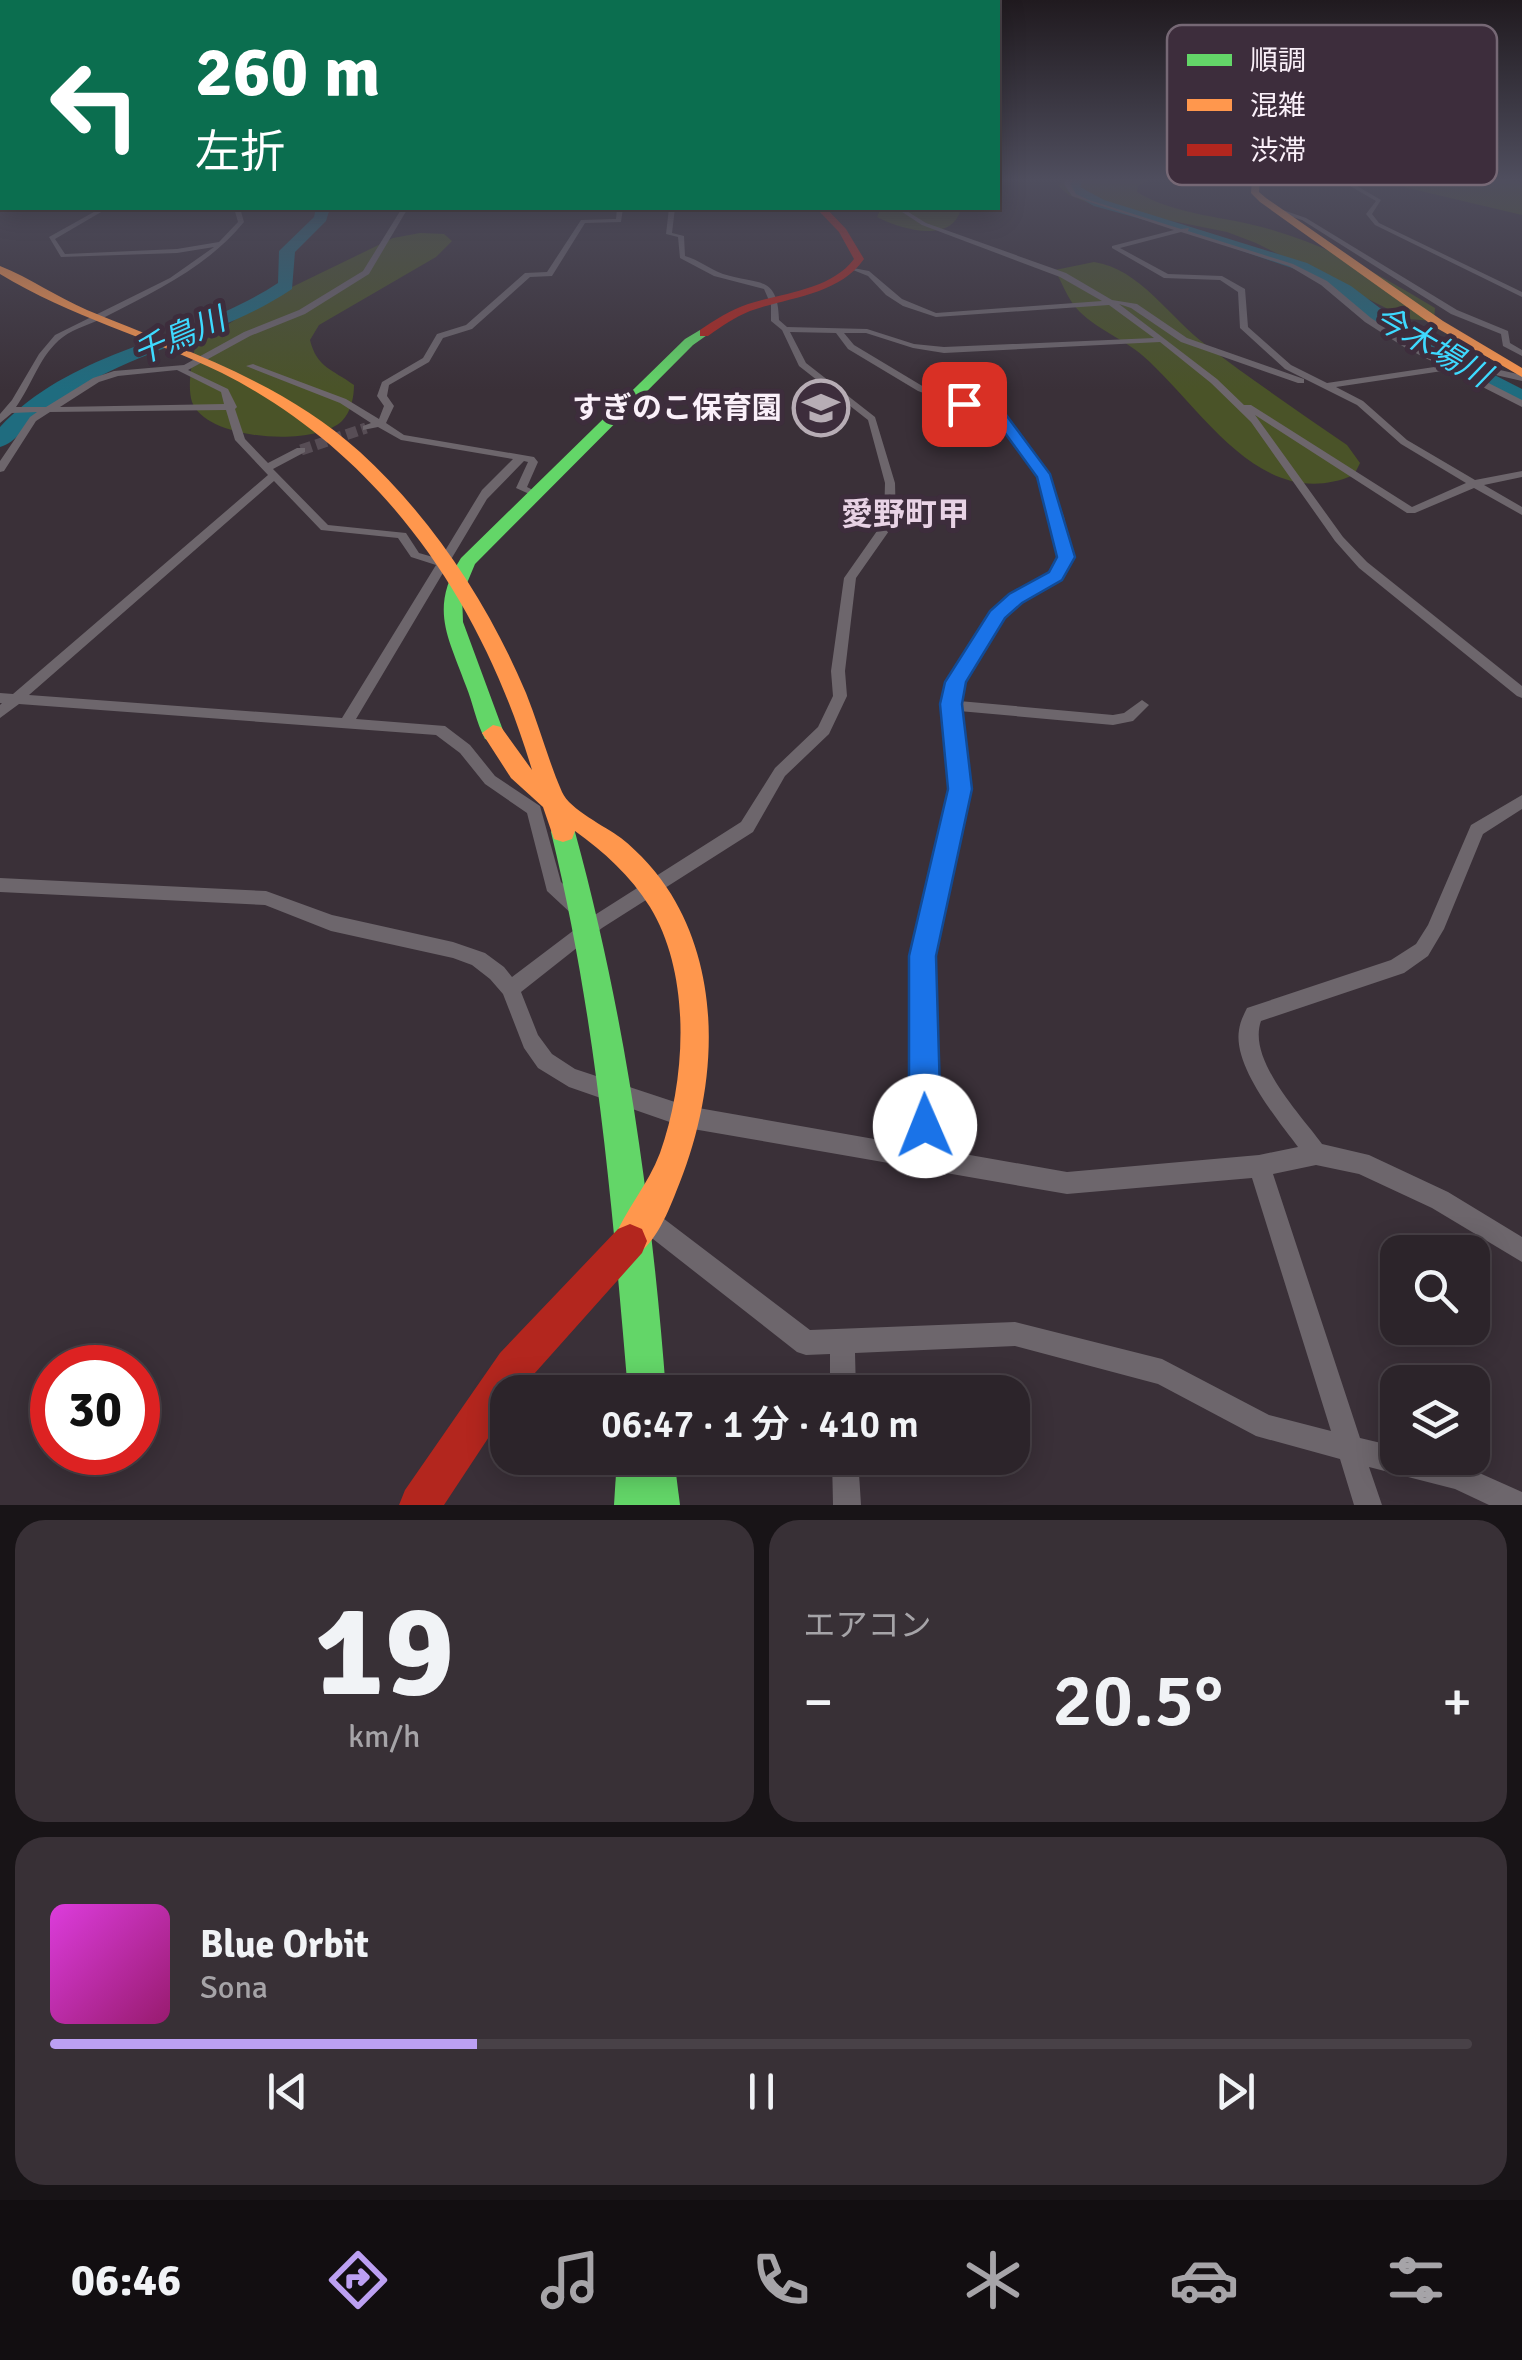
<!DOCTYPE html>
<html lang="ja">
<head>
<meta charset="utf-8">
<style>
	:root { --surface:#2c242a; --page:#383036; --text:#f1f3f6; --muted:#a6a4a8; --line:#484147; --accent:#bca0f2 }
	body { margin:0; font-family:Signika,"Noto Sans JP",sans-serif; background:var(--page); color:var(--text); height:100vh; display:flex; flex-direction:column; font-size:38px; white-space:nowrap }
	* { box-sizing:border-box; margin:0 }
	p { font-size:32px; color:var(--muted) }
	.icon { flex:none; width:55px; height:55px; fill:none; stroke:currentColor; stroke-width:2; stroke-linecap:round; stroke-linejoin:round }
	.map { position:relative; height:1505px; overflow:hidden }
	.drawer { display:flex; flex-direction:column; gap:15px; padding:15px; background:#181417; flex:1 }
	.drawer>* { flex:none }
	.banner { position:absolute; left:0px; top:0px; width:1000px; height:210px; box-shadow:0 5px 25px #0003,0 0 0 2px var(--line); background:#0b6e4f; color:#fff; overflow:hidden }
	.tools { position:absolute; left:1380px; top:1235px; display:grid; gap:20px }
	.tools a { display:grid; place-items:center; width:110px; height:110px; border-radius:20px; background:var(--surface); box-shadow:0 5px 25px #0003,0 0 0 2px var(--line); font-size:50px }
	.speed { position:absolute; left:30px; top:1345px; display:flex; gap:20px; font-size:50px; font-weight:700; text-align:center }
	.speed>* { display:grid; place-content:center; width:130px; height:130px; border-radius:50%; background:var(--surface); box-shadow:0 5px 25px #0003,0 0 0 2px var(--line); line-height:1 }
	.speed .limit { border:15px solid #d22; background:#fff; color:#111 }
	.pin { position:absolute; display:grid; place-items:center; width:85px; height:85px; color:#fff; margin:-42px; border-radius:20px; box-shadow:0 5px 15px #0006 }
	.me { position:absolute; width:110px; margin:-55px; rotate:359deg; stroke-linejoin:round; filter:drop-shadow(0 0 8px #0008) }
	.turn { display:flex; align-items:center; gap:35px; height:210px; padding:0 30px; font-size:45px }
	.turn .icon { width:130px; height:130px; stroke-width:2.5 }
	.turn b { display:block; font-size:70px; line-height:85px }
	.big { font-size:75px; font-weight:600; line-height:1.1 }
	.drawer .card { flex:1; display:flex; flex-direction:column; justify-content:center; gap:15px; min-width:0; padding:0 35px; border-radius:30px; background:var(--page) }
	.drawer .dial { align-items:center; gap:0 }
	.dial b { font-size:130px; line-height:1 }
	.song { display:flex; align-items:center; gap:30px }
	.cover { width:120px; height:120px; border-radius:15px; background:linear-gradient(135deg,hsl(300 70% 55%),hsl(320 70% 35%)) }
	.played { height:10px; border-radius:5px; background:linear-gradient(90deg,var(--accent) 30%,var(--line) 30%) }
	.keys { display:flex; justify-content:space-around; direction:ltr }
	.heat { display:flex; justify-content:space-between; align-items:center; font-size:55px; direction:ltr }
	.drawer .tiles { flex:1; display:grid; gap:15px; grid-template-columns:1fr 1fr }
	.card:last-child { grid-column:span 2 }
	.trip { position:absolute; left:490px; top:1375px; width:540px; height:100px; border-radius:30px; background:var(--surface); box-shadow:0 5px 25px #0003,0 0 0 2px var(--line); font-weight:600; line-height:100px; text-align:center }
	.tabs { display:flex; height:160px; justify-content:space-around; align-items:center; background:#120e11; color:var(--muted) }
	.tabs .icon { width:70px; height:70px }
	.tabs .current { color:var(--accent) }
	.tabs b { font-size:45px; color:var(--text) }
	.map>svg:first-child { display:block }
	.green { fill:#4a5328 }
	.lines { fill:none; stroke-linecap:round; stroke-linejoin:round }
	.river { fill:#1f6c7f; fill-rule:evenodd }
	.street-tunnel { stroke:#574d55; stroke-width:11; stroke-dasharray:11 5; stroke-linecap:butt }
	.street { fill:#6d666c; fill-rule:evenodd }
	.fast { fill:#63d668; fill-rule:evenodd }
	.slow { fill:#ff974d; fill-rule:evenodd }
	.jam { fill:#b3261e; fill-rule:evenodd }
	.route { fill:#1a73e8; stroke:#114b97; stroke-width:2.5 }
	.labels { text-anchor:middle; stroke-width:10; stroke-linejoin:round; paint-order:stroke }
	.far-poi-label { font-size:30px; font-weight:bold; fill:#faf0f9; stroke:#3d2d3c; text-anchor:end }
	.far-water-label { font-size:32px; font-style:italic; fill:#3edaff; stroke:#3d2d3c }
	.far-quarter-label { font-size:32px; font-weight:bold; fill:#e8d3e5; stroke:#3d2d3c }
	.key { fill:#3d2d3c; stroke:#766875; stroke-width:2.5 }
	.key-label { font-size:28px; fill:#faf0f9 }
</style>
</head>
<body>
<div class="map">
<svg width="1522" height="1505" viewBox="0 0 1522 1505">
	<rect width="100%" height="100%" fill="#3a3038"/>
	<!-- green -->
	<g class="green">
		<path d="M 1063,179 L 1150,179 L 1138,186 L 1137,192 C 1177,216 1225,216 1269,229 C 1329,246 1382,276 1435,308 L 1434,321 L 1408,319 L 1256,243 L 1227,232 L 1093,205 L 1069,195 L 1058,186 Z"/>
		<polygon points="1370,179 1511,179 1522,183 1522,215"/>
		<path d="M 881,208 L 961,208 C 953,245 900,229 877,217 Z"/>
		<path d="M 420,233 L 444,234 L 452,241 L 436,257 L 319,325 L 310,340 C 317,368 332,369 354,385 C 354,397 351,412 342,421 C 315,447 207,441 192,402 C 187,386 192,363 195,347 L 261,302 L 393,238 Z"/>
		<path d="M 1094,262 C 1139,268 1171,319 1206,345 C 1252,380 1299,412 1347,445 L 1360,463 L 1354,475 C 1260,515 1202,407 1142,355 C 1122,338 1088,325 1073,304 C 1066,294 1061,281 1055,270 Z"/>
	</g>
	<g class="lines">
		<!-- river -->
		<g class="river">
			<polygon points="1070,179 1083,179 1080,187 1104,200 1307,263 1351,286 1414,334 1522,389 1522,403 1400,342 1339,294 1295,269 1181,230 1094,206 1068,191"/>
			<path d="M 316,208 L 330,208 L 326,221 L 295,252 L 292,289 C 230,331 153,346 87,383 C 71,392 55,402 41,413 C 28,423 16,443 0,447 L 0,427 C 75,347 190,341 278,283 L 279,251 L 314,217 Z"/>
		</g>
		<!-- street-tunnel -->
		<polyline class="street-tunnel" points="301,450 366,428"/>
		<!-- street -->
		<g class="street">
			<path d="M 1067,179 L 1073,179 L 1070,184 L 1076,194 L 1089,200 L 1181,229 L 1189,228 L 1188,231 L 1293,264 L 1327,281 L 1371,318 L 1410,343 L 1452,364 L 1465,362 L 1522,375 L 1522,381 L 1465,368 L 1459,368 L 1522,400 L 1522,407 L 1449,370 L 1336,387 L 1363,401 L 1407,440 L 1475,480 L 1522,471 L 1522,477 L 1484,485 L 1522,507 L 1522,515 L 1474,488 L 1415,513 L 1407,513 L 1255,415 L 1343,537 L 1367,562 L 1522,686 L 1522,698 L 1517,696 L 1359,568 L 1335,541 L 1251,422 L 1211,383 L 1160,342 L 944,353 L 913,348 L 866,333 L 844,333 L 854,345 L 924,387 L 1006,417 L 1050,477 L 1064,517 L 1072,557 L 1062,576 L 1020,602 L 1002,618 L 962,682 L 959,701 L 1113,715 L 1124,713 L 1142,700 L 1149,705 L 1133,721 L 1113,725 L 959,711 L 968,789 L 931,957 L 936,1149 L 1067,1172 L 1259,1155 L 1298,1147 C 1277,1119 1233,1066 1239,1030 C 1240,1022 1244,1014 1247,1008 L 1391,960 L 1416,944 L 1428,925 L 1471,825 L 1522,795 L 1522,809 L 1483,834 L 1444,929 L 1428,956 L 1404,973 L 1261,1021 C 1247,1060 1301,1115 1322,1144 L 1369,1155 L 1448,1192 L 1522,1237 L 1522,1262 L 1432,1208 L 1359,1174 L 1316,1165 L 1273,1174 L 1360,1438 L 1398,1447 L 1398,1458 L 1437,1458 L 1457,1463 L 1522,1492 L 1522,1505 L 1489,1505 L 1455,1489 L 1369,1467 L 1382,1505 L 1354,1505 L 1340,1459 L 1256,1436 L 1158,1384 L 1015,1346 L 855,1353 L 856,1392 L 830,1392 L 830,1354 L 806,1355 L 797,1352 L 639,1228 L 636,1220 L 639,1212 L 647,1209 L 655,1212 L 810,1330 L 1015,1322 L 1162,1359 L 1269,1415 L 1331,1431 L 1252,1178 L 1067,1194 L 687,1128 L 569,1087 L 538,1068 L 524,1048 L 503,994 L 490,979 L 472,965 L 453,958 L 331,931 L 265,905 L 0,892 L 0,878 L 266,891 L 332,915 L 453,942 L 485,953 L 504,967 L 512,977 L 590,918 L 741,822 L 775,768 L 818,727 L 833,696 L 831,671 L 844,578 L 884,521 L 885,483 L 868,420 L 799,366 L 782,330 L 771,321 L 771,305 L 764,289 L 714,276 L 680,258 L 678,237 L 666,234 L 669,208 L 675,208 L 672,233 L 684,236 L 685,256 C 699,260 710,269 723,274 C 757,285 778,274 779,320 L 787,327 L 867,329 L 914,344 L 944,347 L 1154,338 L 1109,305 L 936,317 L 903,306 L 886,295 L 868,276 L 853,270 L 853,268 L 869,271 L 902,299 L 936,313 L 1102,301 L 1060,277 L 922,225 L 896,208 L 902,208 L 926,223 L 1066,273 L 1112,300 L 1137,304 L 1187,338 L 1304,379 L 1304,383 L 1298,383 L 1181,342 L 1131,308 L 1119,304 L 1217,379 L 1244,405 L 1251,405 L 1412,507 L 1466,483 L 1401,444 L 1357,405 L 1285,369 L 1240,328 L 1238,292 L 1220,280 L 1164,278 L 1112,248 L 1112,246 L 1174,230 L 1072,196 L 1064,184 ZM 1181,232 L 1289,266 L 1321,285 L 1365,322 L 1404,347 L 1441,366 L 1327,383 L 1291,365 L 1248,327 L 1245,289 L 1222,276 L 1168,274 L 1120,248 ZM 790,332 L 836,333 L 848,349 L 918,391 L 1000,421 L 1040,477 L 1052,517 L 1060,557 L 1051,574 L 1012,596 L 992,612 L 948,682 L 944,705 L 952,789 L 913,957 L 914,1146 L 687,1106 L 575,1069 L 552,1054 L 538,1035 L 521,992 L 602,928 L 753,832 L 785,776 L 829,734 L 847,696 L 845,671 L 856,578 L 896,521 L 895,483 L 875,417 L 806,363 Z"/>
			<polygon points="1338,179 1345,179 1381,200 1372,214 1379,223 1522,292 1522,297 1375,225 1366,214 1376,201"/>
			<path d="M 101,208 L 108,208 L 55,239 L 65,254 L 177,249 L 219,242 L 238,222 L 234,208 L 240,208 L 244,222 C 206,268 157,290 105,317 C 92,324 75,328 63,337 C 40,354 32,385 16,407 L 46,407 L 93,378 L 114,371 L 184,365 L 244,332 L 299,310 L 363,271 L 402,208 L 408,208 L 369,274 L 305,314 L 250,336 L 188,370 L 228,389 L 237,407 L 235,409 L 245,439 L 268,463 L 297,448 L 305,448 L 305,452 L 273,469 L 328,525 L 406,533 L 419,553 L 440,559 L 482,490 L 513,459 L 401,440 L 378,427 L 363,430 L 363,426 L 371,423 L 340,403 L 246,366 L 253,364 L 346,399 L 379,419 L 384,406 L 377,396 L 382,382 L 423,358 L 437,334 L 466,325 L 525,273 L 547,272 L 581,220 L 616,219 L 617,208 L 623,208 L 621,222 L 585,223 L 552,276 L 530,277 L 472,329 L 443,338 L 429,362 L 389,385 L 387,396 L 394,406 L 386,423 L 404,435 L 534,457 L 538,462 L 527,487 L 541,494 L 536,497 L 516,488 L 528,462 L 524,461 L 487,499 L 356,719 L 445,726 L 470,745 L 495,776 L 540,806 L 561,882 L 587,907 L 590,912 L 587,917 L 581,920 L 575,917 L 547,891 L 527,813 L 485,784 L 460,753 L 436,735 L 19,704 L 0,718 L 0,705 L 2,703 L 0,703 L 0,693 L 13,694 L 268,475 L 235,440 L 226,410 L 50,412 L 36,421 L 4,471 L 0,472 L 0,461 L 30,417 L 37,412 L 12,413 L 0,423 L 0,414 L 12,400 L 39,354 L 55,335 L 170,278 L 214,247 L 177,253 L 61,257 L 49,237 ZM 177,370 L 221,392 L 224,404 L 60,407 L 99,382 L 118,376 ZM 274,481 L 321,530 L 398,538 L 411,557 L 436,565 L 342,718 L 29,695 Z"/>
			<polygon points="1277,208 1306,218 1457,310 1508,331 1510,343 1522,350 1522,356 1503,346 1501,334 1451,314 1302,220 1275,211"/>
			<polygon points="832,1458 858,1458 861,1505 833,1505"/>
		</g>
		<!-- fast -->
		<g class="fast">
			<polygon points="2,189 2,198 0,199 0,190"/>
			<path d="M 700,330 L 710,333 L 693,345 L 475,564 L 462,595 L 463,622 L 504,733 L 493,741 L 485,739 C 476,722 473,703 466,686 C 448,636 429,609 461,558 L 685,339 Z"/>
			<path d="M 563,822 L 572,825 L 575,832 C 625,1014 652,1204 666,1392 L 628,1392 C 612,1203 596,1016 551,832 L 554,825 Z"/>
			<polygon points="617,1458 674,1458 680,1505 614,1505"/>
		</g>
		<!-- slow -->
		<g class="slow">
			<polygon points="1252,179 1260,179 1259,192 1266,198 1443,321 1522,368 1522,377 1435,327 1260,202 1251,193"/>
			<path d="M 0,266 C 30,278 57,297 87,310 C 183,350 282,381 360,452 C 432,518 488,603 526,693 C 539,725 548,760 562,792 C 570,810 605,826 621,838 C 640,853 658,873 671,894 C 726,984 715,1099 676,1192 C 667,1215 653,1249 630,1258 L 618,1253 L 613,1241 C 625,1210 648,1185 660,1153 C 686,1080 692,976 650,907 C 630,875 604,852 575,831 L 572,839 L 563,842 L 554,839 L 543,807 L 511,778 L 482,733 L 493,725 L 501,727 L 532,770 C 482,602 382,454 222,373 C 149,337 70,317 0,274 Z"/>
		</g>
		<!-- jam -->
		<g class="jam">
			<path d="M 816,208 L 826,208 L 846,229 L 864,259 C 839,295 789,297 750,311 C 735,317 722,326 708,336 L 700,336 L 700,330 C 715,320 730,310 748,304 C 782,293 831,290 854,259 L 839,232 Z"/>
			<polygon points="630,1224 642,1229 647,1241 642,1253 518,1392 508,1392 508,1408 444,1505 399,1505 405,1490 500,1353 618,1229"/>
		</g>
	</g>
	<!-- sky -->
	<linearGradient id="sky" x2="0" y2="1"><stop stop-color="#201a1f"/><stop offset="0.46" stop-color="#4f4e5e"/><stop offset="1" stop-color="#4f4e5e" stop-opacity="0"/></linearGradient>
	<rect width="1522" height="390" fill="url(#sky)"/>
	<!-- route -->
	<polygon class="route" points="964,399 1004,412 1050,474 1075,557 1062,580 1022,603 1005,618 966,682 962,704 972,789 936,956 941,1126 936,1137 925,1142 913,1137 909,1126 909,956 948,789 940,704 945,682 990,611 1009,594 1049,572 1057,557 1037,477 994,418 959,406 959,401"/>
	<!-- icons -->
	<defs>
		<g id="school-ring" transform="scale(2.875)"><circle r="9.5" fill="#3d2d3c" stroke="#b7adb5" stroke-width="1.5"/><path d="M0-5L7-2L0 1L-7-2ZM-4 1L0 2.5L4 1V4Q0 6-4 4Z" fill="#b7adb5"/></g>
	</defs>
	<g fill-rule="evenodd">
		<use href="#school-ring" x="821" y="408"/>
	</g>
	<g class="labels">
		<!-- far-poi labels -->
		<g class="far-poi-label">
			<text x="782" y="418">すぎのこ保育園</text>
		</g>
		<!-- far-water labels -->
		<g class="far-water-label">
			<text transform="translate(179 336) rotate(-23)" y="11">千鳥川</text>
			<text transform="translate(1432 346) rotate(30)" y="11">今木場川</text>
		</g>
		<!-- far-quarter labels -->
		<g class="far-quarter-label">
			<text x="905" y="525">愛野町甲</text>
		</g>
	</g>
	<!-- legend -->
	<rect x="1167" y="25" width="330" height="160" rx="15" class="key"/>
	<rect x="1187" y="54" width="45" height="12" fill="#63d668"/>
	<rect x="1187" y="99" width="45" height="12" fill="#ff974d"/>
	<rect x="1187" y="144" width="45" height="12" fill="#b3261e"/>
	<g class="key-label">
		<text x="1250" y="70">順調</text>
		<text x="1250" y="115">混雑</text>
		<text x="1250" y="160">渋滞</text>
	</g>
</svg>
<div class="tools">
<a><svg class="icon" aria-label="search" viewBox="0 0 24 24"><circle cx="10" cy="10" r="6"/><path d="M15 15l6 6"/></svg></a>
<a><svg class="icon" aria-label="layers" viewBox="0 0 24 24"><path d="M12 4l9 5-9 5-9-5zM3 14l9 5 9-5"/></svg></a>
</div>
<div class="speed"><div class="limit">30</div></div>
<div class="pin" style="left:964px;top:404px;background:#d93025"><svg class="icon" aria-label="arrive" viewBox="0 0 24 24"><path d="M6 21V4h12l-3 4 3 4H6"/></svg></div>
<svg class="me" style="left:925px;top:1126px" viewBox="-20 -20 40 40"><circle r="19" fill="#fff"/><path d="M0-13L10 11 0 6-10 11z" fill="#1a73e8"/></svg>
<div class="trip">06:47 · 1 分 · 410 m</div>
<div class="banner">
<div class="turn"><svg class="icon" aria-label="left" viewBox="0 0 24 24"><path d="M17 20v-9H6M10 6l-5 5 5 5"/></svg><div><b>260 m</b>左折</div></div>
</div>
</div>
<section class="drawer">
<div class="tiles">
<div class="card dial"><b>19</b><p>km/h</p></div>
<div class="card"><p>エアコン</p>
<div class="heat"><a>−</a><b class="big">20.5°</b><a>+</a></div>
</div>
<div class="card">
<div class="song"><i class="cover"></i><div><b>Blue Orbit</b><p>Sona</p></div></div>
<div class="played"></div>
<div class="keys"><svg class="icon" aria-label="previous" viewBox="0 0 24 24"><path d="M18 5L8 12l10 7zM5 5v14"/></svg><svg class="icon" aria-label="pause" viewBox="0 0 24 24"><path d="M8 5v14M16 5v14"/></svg><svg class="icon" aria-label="next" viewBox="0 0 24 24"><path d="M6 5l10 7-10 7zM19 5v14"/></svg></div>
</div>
</div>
</section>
<nav class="tabs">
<b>06:46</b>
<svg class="icon current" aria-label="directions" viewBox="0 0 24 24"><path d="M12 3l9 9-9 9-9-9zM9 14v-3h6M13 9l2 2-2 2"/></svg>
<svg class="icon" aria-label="music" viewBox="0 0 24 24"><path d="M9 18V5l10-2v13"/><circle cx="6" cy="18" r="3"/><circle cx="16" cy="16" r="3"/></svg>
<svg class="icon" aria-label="phone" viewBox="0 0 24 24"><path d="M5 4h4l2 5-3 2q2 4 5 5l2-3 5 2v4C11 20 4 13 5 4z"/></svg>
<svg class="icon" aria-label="climate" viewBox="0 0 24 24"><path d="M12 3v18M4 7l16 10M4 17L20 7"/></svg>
<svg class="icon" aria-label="car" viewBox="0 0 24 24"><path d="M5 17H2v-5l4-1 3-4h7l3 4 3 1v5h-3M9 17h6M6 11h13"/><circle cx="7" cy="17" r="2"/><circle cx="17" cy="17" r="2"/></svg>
<svg class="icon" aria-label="filters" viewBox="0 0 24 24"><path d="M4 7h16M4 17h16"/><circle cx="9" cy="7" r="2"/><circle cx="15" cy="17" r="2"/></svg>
</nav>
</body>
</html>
